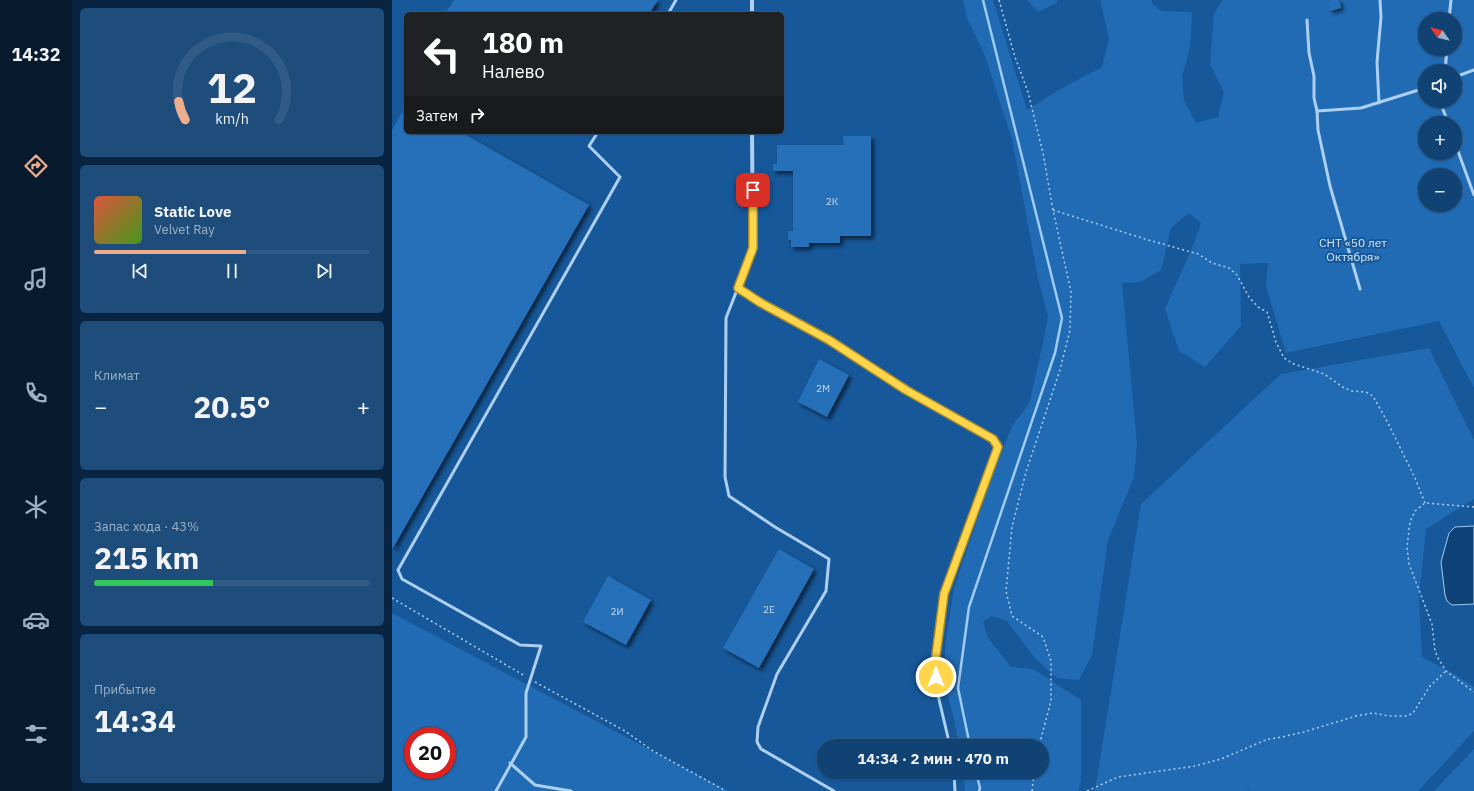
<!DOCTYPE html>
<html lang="ru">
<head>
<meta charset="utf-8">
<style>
	:root { --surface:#114274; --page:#1e4d7c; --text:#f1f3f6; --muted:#9cb0c5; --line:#305b86; --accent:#eead8d }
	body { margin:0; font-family:"IBM Plex Sans",sans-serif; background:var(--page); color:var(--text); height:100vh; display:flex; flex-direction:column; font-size:15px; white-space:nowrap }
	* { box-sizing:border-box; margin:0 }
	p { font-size:13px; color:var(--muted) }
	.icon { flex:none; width:22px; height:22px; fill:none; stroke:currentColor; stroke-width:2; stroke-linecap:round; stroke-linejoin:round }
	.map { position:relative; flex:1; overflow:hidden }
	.details { display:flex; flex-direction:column; gap:8px; padding:8px; background:#092440; width:320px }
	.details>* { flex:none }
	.hud { position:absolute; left:12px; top:12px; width:380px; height:122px; border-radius:6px; box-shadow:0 1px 3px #0004,0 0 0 1px var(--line); background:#202124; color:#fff; overflow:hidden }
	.needle { width:26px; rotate:304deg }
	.controls { position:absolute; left:1026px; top:12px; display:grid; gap:8px }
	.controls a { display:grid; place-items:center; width:44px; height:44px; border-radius:50%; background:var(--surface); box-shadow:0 1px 3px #0004,0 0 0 1px var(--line); font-size:20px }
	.speed { position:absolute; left:12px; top:727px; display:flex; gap:8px; font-size:20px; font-weight:700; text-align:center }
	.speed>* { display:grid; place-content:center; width:52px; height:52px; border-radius:50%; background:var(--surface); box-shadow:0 1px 3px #0004,0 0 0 1px var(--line); line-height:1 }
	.speed .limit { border:6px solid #d22; background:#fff; color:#111 }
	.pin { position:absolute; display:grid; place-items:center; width:34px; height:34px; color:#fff; margin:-17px; border-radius:8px; box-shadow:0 2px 6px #0006 }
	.me { position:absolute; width:44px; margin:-22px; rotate:0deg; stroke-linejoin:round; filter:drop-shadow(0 0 3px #0008) }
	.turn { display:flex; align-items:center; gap:14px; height:84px; padding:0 12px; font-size:18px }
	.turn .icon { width:52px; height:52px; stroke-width:2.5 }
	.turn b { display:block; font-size:28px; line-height:34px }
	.then { display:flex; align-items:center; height:38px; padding:0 12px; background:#0003; gap:8px; font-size:15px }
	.big { font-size:30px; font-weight:700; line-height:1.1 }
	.details .tile { flex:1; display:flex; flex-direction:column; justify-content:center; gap:6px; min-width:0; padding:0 14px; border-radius:6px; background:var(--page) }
	.details .dial { align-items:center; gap:0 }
	.dial svg { height:104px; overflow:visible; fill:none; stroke:var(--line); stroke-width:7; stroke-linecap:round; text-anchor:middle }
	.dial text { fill:var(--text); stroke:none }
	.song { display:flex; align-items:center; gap:12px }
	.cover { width:48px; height:48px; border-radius:6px; background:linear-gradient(135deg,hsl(10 70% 55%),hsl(100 70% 35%)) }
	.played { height:4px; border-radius:2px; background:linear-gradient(90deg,var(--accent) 55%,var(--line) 55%) }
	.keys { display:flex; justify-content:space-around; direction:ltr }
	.heat { display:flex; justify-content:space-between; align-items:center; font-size:22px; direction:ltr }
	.charge { height:6px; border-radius:3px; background:linear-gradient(90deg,#34c759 43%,var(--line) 0) }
	.trip { position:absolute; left:425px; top:739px; width:232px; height:40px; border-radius:20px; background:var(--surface); box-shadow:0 1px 3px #0004,0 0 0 1px var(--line); font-weight:700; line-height:40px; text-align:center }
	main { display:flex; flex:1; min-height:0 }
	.menu { display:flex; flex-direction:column; width:72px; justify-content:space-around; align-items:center; background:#071a2e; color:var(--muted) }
	.menu .icon { width:28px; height:28px }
	.menu .on { color:var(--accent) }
	.menu b { font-size:18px; color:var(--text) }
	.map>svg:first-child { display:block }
	.green { fill:#206bb4; fill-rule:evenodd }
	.water { fill:#0f4277; stroke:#a0ccf4 }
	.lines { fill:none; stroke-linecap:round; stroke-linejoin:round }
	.stream { stroke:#a0ccf4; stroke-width:2.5 }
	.building { fill:#2670b9; filter:url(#shadow) }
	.path { stroke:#add0f2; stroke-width:1.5; stroke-dasharray:2 3; stroke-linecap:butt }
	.lane { stroke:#add0f2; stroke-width:3 }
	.street { stroke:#add0f2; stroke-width:4 }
	.route-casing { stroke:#a68a30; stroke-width:10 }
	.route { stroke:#ffd54a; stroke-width:7 }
	.labels { text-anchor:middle; stroke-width:4; stroke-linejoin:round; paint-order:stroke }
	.number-label { font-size:10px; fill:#c9dbee }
	.park-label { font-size:12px; fill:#d5e9fc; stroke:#17589a }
</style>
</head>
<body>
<main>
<nav class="menu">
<b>14:32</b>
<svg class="icon on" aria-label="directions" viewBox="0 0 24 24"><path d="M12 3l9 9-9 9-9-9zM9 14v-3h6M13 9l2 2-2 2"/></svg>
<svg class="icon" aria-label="music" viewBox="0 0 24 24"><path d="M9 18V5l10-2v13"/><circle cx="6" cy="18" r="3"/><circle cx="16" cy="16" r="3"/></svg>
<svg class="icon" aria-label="phone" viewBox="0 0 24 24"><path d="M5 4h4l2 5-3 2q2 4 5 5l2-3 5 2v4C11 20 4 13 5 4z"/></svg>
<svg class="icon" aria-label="climate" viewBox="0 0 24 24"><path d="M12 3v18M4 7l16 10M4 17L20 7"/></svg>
<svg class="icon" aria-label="car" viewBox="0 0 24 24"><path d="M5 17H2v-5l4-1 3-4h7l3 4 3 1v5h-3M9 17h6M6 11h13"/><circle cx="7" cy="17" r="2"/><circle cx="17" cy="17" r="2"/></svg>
<svg class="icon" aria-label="filters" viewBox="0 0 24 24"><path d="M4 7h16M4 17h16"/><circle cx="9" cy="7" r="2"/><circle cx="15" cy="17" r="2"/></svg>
</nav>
<section class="details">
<div class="tile dial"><svg viewBox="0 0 100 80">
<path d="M14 69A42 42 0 1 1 86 69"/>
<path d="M14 69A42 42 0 0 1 9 55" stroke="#eead8d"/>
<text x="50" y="56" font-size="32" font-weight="700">12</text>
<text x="50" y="72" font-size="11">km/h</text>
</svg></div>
<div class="tile">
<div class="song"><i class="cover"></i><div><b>Static Love</b><p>Velvet Ray</p></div></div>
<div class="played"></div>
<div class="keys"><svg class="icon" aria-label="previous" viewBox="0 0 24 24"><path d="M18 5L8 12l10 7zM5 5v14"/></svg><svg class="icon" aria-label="pause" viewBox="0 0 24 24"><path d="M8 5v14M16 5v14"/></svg><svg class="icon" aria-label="next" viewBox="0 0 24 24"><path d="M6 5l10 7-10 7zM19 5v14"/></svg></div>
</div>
<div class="tile"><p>Климат</p>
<div class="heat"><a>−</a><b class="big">20.5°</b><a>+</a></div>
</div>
<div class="tile"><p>Запас хода · 43%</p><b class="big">215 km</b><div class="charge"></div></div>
<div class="tile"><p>Прибытие</p><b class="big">14:34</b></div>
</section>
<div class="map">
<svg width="1082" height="791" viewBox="0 0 1082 791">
	<defs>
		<filter id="shadow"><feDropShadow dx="3" dy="3" stdDeviation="2" flood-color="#0009"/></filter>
	</defs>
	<rect width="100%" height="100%" fill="#17589a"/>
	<!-- green -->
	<g class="green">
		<path d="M 571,0 L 601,0 L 635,110 L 665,91 L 710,67 L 717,39 L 708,0 L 760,0 L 760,3 L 769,11 L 800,12 L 798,47 L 790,77 L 792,100 L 804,123 L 826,117 L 832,93 L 818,64 L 822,13 L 831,0 L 1082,0 L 1082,388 L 1047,321 L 894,353 L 874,286 L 876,263 L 848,264 L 849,326 L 813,367 L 787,351 L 773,309 L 803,241 L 809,223 L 797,213 L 779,228 L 769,270 L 749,282 L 730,283 L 745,444 L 742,477 L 716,540 L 700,655 L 687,680 L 665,678 L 642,657 L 615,621 L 599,616 L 591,622 L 596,638 L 619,667 L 641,669 L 689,700 L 689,780 L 686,791 L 573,791 L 571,772 L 650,772 L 650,746 L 567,746 L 562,718 L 551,680 L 554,639 L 562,588 L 596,488 L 620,426 L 637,404 L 651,343 L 656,316 L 646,278 L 620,139 L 593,56 L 575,18 ZM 1033,19 L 1063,19 L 1063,49 L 1033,49 ZM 1033,71 L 1063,71 L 1063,101 L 1033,101 ZM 1033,123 L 1063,123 L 1063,153 L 1033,153 ZM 1033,175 L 1063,175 L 1063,205 L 1033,205 Z"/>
		<polygon points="635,0 665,0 665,3 646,12"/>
		<polygon points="1037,348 1082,440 1082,499 1034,529 1027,598 1030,657 1064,675 1082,687 1082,731 1026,791 858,791 857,790 854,791 703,791 749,504 889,374"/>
		<path d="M 0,613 L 336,791 L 0,791 ZM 21,736 L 55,736 L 55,770 L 21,770 Z"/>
		<polygon points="1082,749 1082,791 1042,791"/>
	</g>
	<!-- water -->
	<polygon class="water" points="1082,526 1082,604 1060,605 1055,601 1053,595 1049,562 1057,533 1063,527"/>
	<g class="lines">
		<!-- stream -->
		<g class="stream">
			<polyline points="578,746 566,688 577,607 663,353 670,318 591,0"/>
			<polyline points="584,772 588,788 587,791"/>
		</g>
	</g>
	<!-- building -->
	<g class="building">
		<polygon points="62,0 266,0 257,14 53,14"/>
		<polygon points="938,0 947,0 949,8 938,11 935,1"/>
		<polygon points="14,105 14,132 69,132 197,205 1,548 0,548 0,130"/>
		<polygon points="451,136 479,136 479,236 448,236 448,243 417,243 417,247 399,247 399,240 396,240 396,231 401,231 401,171 381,171 381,164 385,164 385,145 452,145"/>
		<polygon points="427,359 457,375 435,417 406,402"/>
		<polygon points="387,549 422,569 367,668 331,648"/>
		<polygon points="216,576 259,600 234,645 191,622"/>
	</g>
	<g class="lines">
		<!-- path -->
		<g class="path">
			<polyline points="607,0 623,57 636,92 651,153 661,210 679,292 678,330 668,370 634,472 620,527 614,591 620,616 651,637 659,661 659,701 647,746"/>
			<polyline points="661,210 753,239 806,254 820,263 837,268 845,275 857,297 866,307 875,312 884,342 892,358 902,364 932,374 952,388 960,391 974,392 981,396 996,423 1023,478 1033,503"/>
			<polyline points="1082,507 1033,503 1023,511 1018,522 1015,547 1017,564 1040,624 1043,651 1046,658 1054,671 1082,692"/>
			<polyline points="0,598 133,676"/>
			<polyline points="143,682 233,731 261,751 334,791"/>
			<polyline points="640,791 642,772"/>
			<polyline points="695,791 726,777 803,766 829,759 876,739 885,738 912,732 964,716 981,713 997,716 1015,716 1021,713 1038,686 1054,671"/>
		</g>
		<!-- lane -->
		<g class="lane">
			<polyline points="276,14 284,0"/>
			<polyline points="1057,19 1059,0"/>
			<polyline points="915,20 917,53 922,76 922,98 925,111 926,130 938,186 968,289"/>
			<polyline points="1053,71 1055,49"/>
			<polyline points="1063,77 1082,70"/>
			<polyline points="1048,101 1056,123"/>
			<polyline points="987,103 985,62 989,17 988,0"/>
			<polyline points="925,111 969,108 1033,88"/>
			<polyline points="1063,143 1082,195"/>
			<polyline points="361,249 334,318 333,477 337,496 383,527 437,559 434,591 385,674 366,727 365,742 369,749 442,791"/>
			<polyline points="346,288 369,303 437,340 514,390 601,439 606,447 552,594 543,663 545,691 558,746"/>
			<polyline points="118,763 143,785 179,791"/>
			<polyline points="562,772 563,791"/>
			<polyline points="104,791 134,737 134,693 149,646 128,645 10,579 6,570 228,177 197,146 206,132"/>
		</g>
		<!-- street -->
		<g class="street">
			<polyline points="360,0 360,14"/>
			<polyline points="360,132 361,249"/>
		</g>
	</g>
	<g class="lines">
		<!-- route casing -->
		<g class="route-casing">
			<polyline id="route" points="361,190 361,248 346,288 369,303 437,340 514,390 601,439 606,447 552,594 543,663 544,677"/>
		</g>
		<!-- route -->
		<use href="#route" class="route"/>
	</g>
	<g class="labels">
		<!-- number labels -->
		<g class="number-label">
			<text x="440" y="205">2К</text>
			<text x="431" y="392">2М</text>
			<text x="377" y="613">2Е</text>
			<text x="225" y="615">2И</text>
		</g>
		<!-- park labels -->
		<g class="park-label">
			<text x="961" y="247">СНТ «50 лет<tspan x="961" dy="14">Октября»</tspan></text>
		</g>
	</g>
</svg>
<div class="controls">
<a><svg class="needle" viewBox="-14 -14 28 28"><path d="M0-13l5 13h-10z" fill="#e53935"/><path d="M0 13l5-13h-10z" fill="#9cb0c5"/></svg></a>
<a><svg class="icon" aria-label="sound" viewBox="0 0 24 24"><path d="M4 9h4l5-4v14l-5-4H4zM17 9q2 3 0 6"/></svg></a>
<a>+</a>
<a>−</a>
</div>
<div class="speed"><div class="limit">20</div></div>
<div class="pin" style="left:361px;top:190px;background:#d93025"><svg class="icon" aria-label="arrive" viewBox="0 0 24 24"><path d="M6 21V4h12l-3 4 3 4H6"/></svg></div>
<svg class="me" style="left:544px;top:677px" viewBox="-20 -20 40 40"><circle r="17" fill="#ffd54a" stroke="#fff" stroke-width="3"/><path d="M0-11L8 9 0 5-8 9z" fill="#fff"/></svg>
<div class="trip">14:34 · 2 мин · 470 m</div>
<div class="hud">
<div class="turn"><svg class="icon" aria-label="left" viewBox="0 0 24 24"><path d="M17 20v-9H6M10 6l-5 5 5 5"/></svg><div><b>180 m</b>Налево</div></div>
<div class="then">Затем<svg class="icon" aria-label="right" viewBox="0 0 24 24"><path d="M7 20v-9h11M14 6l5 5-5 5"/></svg></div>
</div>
</div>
</main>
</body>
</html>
